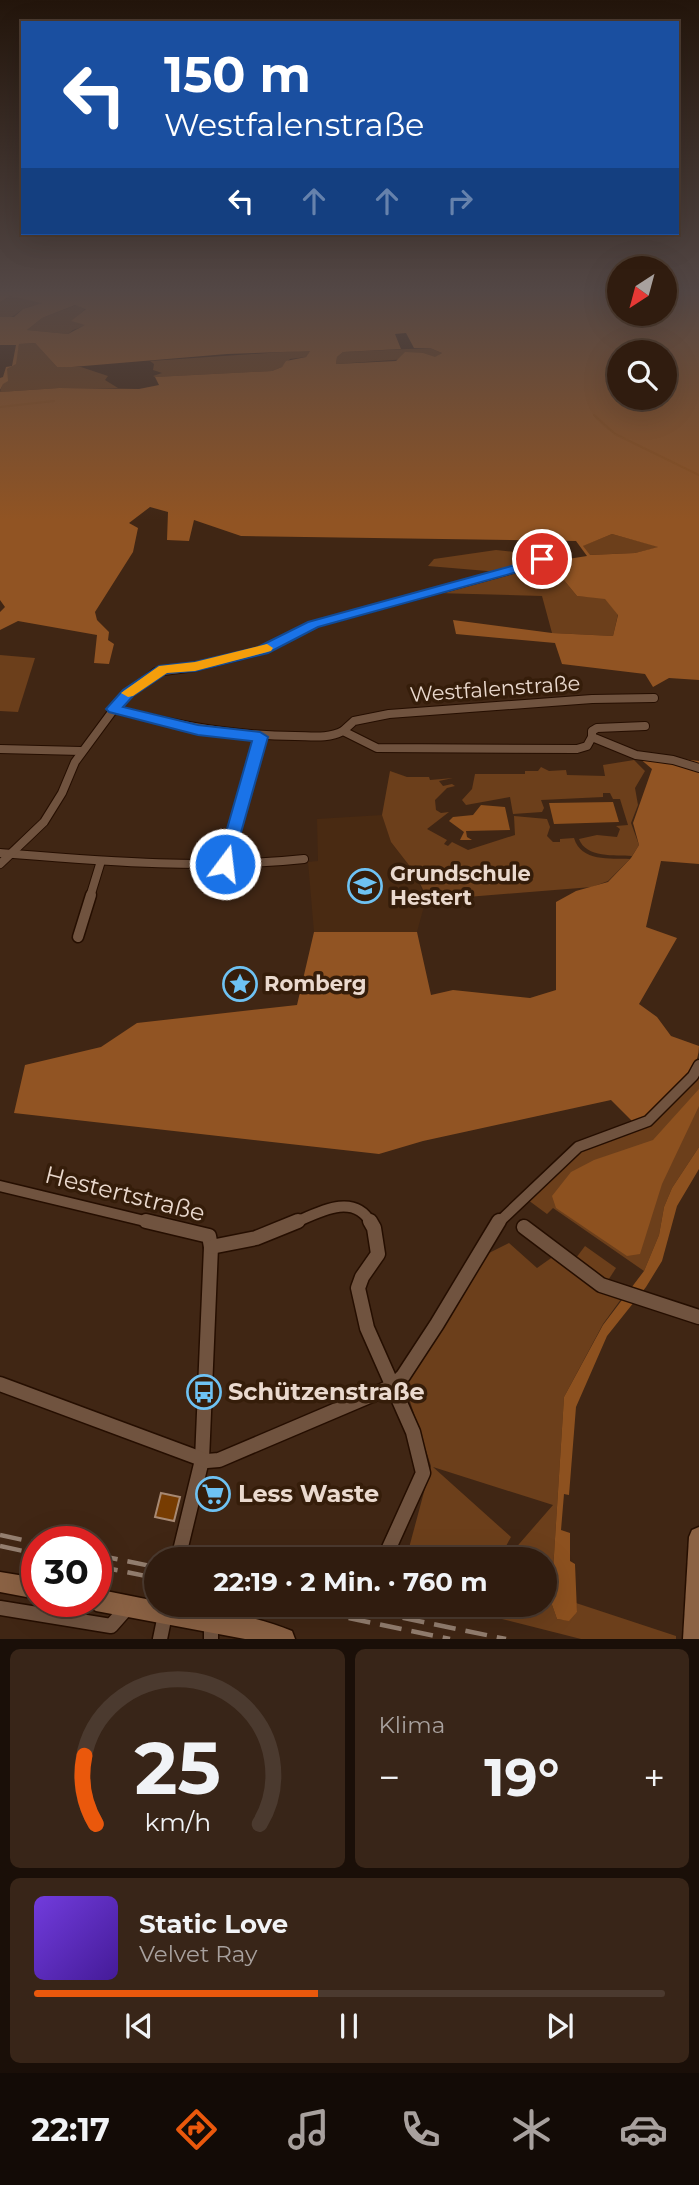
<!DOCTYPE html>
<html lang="de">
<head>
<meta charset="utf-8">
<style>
	:root { --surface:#301c0f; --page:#382518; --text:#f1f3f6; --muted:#a8a19e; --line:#4b3a2f; --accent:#ea580c }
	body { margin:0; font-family:Montserrat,sans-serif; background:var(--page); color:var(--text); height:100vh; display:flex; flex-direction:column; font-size:26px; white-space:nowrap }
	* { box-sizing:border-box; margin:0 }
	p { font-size:23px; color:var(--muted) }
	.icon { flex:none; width:38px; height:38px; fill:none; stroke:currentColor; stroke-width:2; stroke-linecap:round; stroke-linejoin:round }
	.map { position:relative; height:1639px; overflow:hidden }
	.details { display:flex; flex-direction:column; gap:10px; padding:10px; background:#1a0f08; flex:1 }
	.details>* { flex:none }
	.top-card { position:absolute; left:21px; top:21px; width:658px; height:214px; border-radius:0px; box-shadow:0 7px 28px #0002,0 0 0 2px var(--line); background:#1a4fa0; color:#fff; overflow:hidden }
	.needle { width:46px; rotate:216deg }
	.buttons { position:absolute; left:607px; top:256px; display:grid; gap:14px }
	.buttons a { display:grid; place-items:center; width:70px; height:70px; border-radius:50%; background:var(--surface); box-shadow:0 7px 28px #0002,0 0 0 2px var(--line); font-size:35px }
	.speed { position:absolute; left:21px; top:1526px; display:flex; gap:14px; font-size:35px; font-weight:700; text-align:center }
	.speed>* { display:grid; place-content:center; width:91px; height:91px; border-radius:50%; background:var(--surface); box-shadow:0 7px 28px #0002,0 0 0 2px var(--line); line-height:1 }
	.speed .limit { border:10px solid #d22; background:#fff; color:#111 }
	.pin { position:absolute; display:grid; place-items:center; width:60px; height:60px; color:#fff; margin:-30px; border:4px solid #fff; border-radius:50%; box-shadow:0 2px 7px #0007 }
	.me { position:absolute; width:77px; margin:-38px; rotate:15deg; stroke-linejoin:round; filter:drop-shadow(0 0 5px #0008) }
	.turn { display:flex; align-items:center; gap:24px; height:147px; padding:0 28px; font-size:32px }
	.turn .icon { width:91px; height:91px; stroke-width:2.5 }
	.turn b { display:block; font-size:49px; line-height:60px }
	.lanes { display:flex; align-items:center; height:66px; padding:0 28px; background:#0003; justify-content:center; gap:35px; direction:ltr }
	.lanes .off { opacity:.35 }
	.big { font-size:52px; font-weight:700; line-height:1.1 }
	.details .widget { flex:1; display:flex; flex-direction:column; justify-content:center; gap:10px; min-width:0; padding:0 24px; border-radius:10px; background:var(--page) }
	.details .dial { align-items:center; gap:0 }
	.dial svg { height:182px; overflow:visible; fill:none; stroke:var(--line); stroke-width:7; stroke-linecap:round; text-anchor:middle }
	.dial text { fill:var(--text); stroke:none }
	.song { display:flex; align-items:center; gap:21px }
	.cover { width:84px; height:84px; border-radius:10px; background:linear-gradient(135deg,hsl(260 70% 55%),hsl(260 70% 35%)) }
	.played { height:7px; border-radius:4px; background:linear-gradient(90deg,var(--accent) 45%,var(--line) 45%) }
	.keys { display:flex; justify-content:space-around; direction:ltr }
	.heat { display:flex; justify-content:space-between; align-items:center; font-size:38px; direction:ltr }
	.details .tiles { flex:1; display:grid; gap:10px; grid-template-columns:1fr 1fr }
	.widget:last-child { grid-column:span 2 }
	.trip { position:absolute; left:144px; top:1547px; width:413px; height:70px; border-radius:35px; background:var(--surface); box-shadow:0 7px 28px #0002,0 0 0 2px var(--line); font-weight:700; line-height:70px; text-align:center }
	.dock { display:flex; height:112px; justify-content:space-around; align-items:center; background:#130b06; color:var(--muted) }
	.dock .icon { width:49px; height:49px }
	.dock .active { color:var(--accent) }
	.dock b { font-size:32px; color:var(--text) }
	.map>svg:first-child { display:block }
	.built { fill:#492a12 }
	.green { fill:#6c3f1b }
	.forest { fill:#915423; fill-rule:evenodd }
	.water { fill:#8d511f }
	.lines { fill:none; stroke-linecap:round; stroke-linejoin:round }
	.stream { stroke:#8d511f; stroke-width:2 }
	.building { fill:#773c02; stroke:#a78973; stroke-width:2 }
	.street-far3-casing { stroke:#250e00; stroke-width:8 }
	.street-far2-casing { stroke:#250e00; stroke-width:10 }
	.street-far1-casing { stroke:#250e00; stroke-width:13 }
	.street-casing { stroke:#250e00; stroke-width:17 }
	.secondary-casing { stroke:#250e00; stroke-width:3 }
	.street-far3 { stroke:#70533f; stroke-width:6 }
	.street-far2 { stroke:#70533f; stroke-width:8 }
	.street-far1 { stroke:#70533f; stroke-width:10 }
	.street { stroke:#70533f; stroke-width:14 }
	.secondary { fill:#8b6244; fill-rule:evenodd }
	.rail { stroke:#947f70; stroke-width:4.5; stroke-dasharray:22 10; stroke-linecap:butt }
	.route { fill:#1a73e8; stroke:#114b97; stroke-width:2 }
	.slow { fill:#f59e0b }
	.labels { text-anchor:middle; stroke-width:7; stroke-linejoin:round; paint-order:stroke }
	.street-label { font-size:21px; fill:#ead9ce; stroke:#351d0a }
	.poi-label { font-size:21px; font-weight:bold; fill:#ead9ce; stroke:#351d0a; text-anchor:start }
	.near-street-label { font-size:24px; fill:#ead9ce; stroke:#351d0a }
	.near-poi-label { font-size:24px; font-weight:bold; fill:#ead9ce; stroke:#351d0a; text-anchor:start }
</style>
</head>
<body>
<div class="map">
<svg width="699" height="1639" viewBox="0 0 699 1639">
	<rect width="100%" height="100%" fill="#402614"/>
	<!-- built -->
	<polygon class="built" points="382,815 391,842 414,872 426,899 417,932 314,932 308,862 318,861 317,819"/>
	<!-- green -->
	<g class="green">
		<path d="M 10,296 L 40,301 L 42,303 C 36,306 29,306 23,309 C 14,314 12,321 0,317 L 0,302 Z"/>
		<polygon points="76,305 86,308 72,321 87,325 73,330 68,334 27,330 42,318"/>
		<polygon points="35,343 57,367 81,367 108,376 105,380 118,388 59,388 0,392 7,369 15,364 19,344"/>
		<polygon points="430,348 442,353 436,357 336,364 337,357 343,352"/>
		<polygon points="311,350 306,357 290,359 282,367 272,371 155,377 153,376 162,373 153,370 154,364 150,361"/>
		<polygon points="612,534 660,547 635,553 589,555 582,546"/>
		<polygon points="496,550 546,555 499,572 428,566 434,559"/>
		<polygon points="549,562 577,596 605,598 618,614 613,636 552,633 542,596 435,593"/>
		<polygon points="0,655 35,658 18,712 0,711"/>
		<path d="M 634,760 L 645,771 L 635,788 L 638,805 L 631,823 L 639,845 L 632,856 C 615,855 586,858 579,839 L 597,835 L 617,837 L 620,829 L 616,826 L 628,825 L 620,799 L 613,799 L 610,793 L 603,793 L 603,797 L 541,800 L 544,808 L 542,812 L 513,814 L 510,797 L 466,805 L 462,800 L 472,789 L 475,774 L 525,774 L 525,771 L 538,771 L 541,767 L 549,771 L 566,770 L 567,775 L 605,776 L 603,765 Z"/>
		<path d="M 390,771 L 407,777 L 429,777 L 430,780 L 453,778 L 439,781 L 443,786 L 452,784 L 455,786 L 447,788 L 435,800 L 436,810 L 441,813 L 449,812 L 427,829 L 447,840 L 444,844 L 448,846 L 452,842 L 468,850 L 515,835 L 514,816 L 547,819 L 550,827 L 547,836 L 553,842 L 560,842 L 560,839 L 574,838 C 581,862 610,858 630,859 L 608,881 L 592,887 L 430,900 L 427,898 L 415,873 L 391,842 L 382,815 Z"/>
		<polygon points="699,1073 699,1147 672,1188 664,1207 659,1235 644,1271 553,1208 547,1214 528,1200 579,1150 643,1126"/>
		<polygon points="509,1243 537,1268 554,1256 624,1295 603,1324 564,1397 551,1602 557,1619 563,1620 577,1612 576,1603 676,1636 676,1639 581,1639 446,1605 544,1605 544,1559 506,1559 553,1505 433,1467 511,1537 499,1559 406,1559 431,1466 406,1389 410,1377 481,1257"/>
		<polygon points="585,1246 616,1268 605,1285 573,1262"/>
	</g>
	<!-- forest -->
	<g class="forest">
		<path d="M 0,290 L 619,290 L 620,313 L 665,313 L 665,290 L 699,290 L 699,680 L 669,678 L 653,687 L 645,674 L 562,664 L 555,643 L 456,634 L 453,620 L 552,633 L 613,636 L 618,615 L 605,599 L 577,596 L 549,562 L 587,556 L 576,541 L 241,536 L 194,520 L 189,541 L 167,540 L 168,512 L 150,507 L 129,523 L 138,528 L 133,552 L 95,612 L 97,620 L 109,632 L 108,640 L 114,644 L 109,664 L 94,663 L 97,635 L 18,621 L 0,630 L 0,612 L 5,607 L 0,600 L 0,392 L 59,388 L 139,389 L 159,385 L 155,377 L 272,371 L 282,367 L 286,361 L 306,357 L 310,351 L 227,354 L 72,367 L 57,367 L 35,343 L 19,344 L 16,364 L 7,369 L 8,381 L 3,384 L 0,390 L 0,378 L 3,377 L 6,367 L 12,366 L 16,345 L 0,345 L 0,317 L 14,317 L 23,309 L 42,303 L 10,296 L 0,302 ZM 75,305 L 86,309 L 71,321 L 85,325 L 68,334 L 27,330 L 42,318 ZM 406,333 L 414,348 L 430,348 L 442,353 L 435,357 L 423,353 L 405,352 L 396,361 L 336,364 L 337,357 L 343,352 L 401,349 L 395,334 ZM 620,352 L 665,352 L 665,397 L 620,397 ZM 612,534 L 658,547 L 635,553 L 590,555 L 583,546 Z"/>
		<path d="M 638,754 L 699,761 L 699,864 L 661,861 L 646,927 L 677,938 L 639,1004 L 657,1017 L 671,1036 L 699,1046 C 699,1080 659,1104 635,1124 L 611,1100 L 423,1141 L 379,1154 L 14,1113 L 25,1065 L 101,1047 L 137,1023 L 297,1005 L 314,932 L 417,932 L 431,995 L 453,990 L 530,998 L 556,990 L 556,902 L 576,891 L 608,882 L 631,858 L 639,845 L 633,823 L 652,769 L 638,757 Z"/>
	</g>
	<!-- water -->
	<g class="water">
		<polygon points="613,802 619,822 554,824 549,803"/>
		<polygon points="481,805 505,807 510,830 466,831 467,837 472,840 460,840 464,832 449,821 453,817 473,815"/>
		<polygon points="699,1089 699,1106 662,1184 640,1254 627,1256 556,1208 552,1196 571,1172 594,1160 653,1140"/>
		<polygon points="699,1147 699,1169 677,1206 662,1261 646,1287 607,1336 576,1407 569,1495 564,1494 561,1530 570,1533 570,1561 575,1564 577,1612 569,1621 557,1619 551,1602 564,1397 603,1325 644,1271 659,1235 664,1207 672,1188"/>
	</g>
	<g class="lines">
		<!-- stream -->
		<g class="stream">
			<polyline points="0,407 54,401"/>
			<polyline points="594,415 615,434 699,475"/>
		</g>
	</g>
	<!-- building -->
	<polygon class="building" points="161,1493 180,1497 174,1521 155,1517"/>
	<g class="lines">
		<!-- street-far3 casing -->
		<g class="street-far3-casing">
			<polyline id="street-far3" points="276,643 313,625 513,570 563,550"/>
		</g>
		<!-- street-far2 casing -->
		<g class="street-far2-casing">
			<g id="street-far2">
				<path d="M 114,709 C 174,725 233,736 295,736 C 311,736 328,739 343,731 L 377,748 L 577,749 L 587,746 L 592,737"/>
				<polyline points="645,726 597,728 592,731 592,737 636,755 673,760 699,768"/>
				<polyline points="343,731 354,721 389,714 592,699 654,698"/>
				<polyline points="0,749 81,751"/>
				<path d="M 0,853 C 101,861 203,870 304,859"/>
				<polyline points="0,864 44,822 62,793 75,762 120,701 156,672 195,667 263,650 280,642"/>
				<polyline points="225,864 260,737"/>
				<polyline points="90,897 101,861"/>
			</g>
		</g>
		<!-- street-far1 casing -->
		<g class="street-far1-casing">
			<g id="street-far1">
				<polyline points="78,937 91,895"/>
				<polyline points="0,1186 153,1223"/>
				<path d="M 294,1223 C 319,1212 354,1192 371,1223"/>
				<polyline points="498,1223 578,1147 648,1121 693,1076 699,1065"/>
			</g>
		</g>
		<!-- street casing -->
		<g class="street-casing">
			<g id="street">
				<polyline points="146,1221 209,1236 211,1247 202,1460 178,1559"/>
				<polyline points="370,1221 374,1228 378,1254 362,1277 358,1288 367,1328 413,1432 423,1473 384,1559"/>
				<polyline points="524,1227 601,1285 699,1317"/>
				<polyline points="211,1247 256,1238 298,1221"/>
				<polyline points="0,1384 207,1461 219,1460 393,1386 403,1376 437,1324 499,1221"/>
				<polyline points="0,1608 111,1626 126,1609"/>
				<polyline points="211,1623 211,1639"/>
				<polyline points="160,1639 167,1605"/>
			</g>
		</g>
		<!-- secondary casing -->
		<g class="secondary-casing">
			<g id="secondary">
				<polygon points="699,1527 699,1639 683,1639 689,1537 692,1530"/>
				<polygon points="0,1572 37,1578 37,1599 0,1592"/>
				<path d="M 96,1589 L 156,1601 L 156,1605 C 198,1605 253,1615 292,1631 L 295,1639 L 245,1639 L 96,1611 L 89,1607 L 86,1601 L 96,1601 Z"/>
			</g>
		</g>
		<!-- street-far3 -->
		<use href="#street-far3" class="street-far3"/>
		<!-- street-far2 -->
		<use href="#street-far2" class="street-far2"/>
		<!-- street-far1 -->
		<use href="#street-far1" class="street-far1"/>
		<!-- street -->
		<use href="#street" class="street"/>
		<!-- secondary -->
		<use href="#secondary" class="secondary"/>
		<!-- rail -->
		<g class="rail">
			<polyline points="0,1535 37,1543"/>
			<polyline points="0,1546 37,1554"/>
			<polyline points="96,1555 156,1567"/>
			<polyline points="96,1566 156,1578"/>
			<polyline points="286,1605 450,1639"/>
			<polyline points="340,1605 506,1639"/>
		</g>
	</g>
	<!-- sky -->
	<linearGradient id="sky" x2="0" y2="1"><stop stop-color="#23150b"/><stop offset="0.56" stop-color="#534745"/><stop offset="1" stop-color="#534745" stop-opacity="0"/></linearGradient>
	<rect width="699" height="520" fill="url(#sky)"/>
	<!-- route -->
	<polygon class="route" points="542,556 546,557 546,562 517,572 318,627 268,653 195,671 167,673 133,696 123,707 198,725 260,732 268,737 231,868 220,868 217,864 252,741 198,735 109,712 106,709 123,690 159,666 195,662 258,647 308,622 508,567"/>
	<!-- slow -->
	<polygon class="slow" points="267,644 273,648 271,651 195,671 167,673 133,696 128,697 121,693 159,666 195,662"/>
	<!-- icons -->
	<defs>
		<g id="school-ring" transform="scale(1.75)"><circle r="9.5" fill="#351d0a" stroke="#6ec2f3" stroke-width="1.5"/><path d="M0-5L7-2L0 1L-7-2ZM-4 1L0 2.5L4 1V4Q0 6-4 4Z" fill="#6ec2f3"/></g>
		<g id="sight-ring" transform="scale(1.75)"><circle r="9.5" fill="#351d0a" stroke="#6ec2f3" stroke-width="1.5"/><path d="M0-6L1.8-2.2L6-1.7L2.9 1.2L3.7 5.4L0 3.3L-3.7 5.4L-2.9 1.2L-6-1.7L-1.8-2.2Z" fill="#6ec2f3"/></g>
		<g id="bus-ring" transform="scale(1.75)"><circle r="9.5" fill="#351d0a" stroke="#6ec2f3" stroke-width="1.5"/><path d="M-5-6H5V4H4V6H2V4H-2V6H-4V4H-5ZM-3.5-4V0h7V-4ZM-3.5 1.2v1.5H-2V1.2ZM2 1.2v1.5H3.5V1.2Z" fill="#6ec2f3"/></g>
		<g id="supermarket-ring" transform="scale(1.75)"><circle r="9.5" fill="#351d0a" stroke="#6ec2f3" stroke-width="1.5"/><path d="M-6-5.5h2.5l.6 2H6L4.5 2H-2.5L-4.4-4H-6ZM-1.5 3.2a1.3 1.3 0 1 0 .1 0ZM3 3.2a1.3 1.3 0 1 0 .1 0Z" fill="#6ec2f3"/></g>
	</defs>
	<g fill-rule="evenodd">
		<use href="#school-ring" x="365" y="886"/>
		<use href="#sight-ring" x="240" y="984"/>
		<use href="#bus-ring" x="204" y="1392"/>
		<use href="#supermarket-ring" x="213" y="1494"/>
	</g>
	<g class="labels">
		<!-- street labels -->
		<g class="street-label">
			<text transform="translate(495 689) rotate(-4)" y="7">Westfalenstraße</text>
		</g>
		<!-- poi labels -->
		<g class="poi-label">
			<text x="390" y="881">Grundschule<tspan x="390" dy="24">Hestert</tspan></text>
			<text x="264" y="991">Romberg</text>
		</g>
		<!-- near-street labels -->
		<g class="near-street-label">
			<text transform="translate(125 1194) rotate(14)" y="8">Hestertstraße</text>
		</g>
		<!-- near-poi labels -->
		<g class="near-poi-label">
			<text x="228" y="1400">Schützenstraße</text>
			<text x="238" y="1502">Less Waste</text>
		</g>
	</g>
</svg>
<div class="buttons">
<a><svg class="needle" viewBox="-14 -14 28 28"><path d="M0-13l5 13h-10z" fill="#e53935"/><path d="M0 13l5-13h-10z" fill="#a8a19e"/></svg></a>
<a><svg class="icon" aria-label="search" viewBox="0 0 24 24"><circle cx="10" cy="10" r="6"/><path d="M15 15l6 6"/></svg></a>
</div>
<div class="speed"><div class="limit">30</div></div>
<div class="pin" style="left:542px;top:559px;background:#d93025"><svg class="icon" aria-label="arrive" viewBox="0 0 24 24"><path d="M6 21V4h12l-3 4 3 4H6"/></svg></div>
<svg class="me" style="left:225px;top:864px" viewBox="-20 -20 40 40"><circle r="17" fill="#1a73e8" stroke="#fff" stroke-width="3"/><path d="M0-11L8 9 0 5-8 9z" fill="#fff"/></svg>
<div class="trip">22:19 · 2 Min. · 760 m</div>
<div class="top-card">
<div class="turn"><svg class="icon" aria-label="left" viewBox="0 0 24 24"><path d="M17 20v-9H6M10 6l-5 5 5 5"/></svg><div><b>150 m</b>Westfalenstraße</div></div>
<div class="lanes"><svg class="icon" aria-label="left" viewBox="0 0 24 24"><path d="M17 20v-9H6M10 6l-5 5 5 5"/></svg><svg class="icon off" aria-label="ahead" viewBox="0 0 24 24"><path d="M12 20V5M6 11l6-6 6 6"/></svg><svg class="icon off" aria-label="ahead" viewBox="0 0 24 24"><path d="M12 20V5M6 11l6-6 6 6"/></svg><svg class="icon off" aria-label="right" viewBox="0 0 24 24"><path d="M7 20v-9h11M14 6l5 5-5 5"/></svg></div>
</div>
</div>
<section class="details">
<div class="tiles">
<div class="widget dial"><svg viewBox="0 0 100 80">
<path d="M14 69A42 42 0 1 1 86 69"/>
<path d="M14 69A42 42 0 0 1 9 39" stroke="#ea580c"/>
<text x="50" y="56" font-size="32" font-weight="700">25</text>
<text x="50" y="72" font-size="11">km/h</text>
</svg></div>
<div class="widget"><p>Klima</p>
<div class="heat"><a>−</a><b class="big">19°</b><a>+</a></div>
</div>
<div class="widget">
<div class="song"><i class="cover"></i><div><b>Static Love</b><p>Velvet Ray</p></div></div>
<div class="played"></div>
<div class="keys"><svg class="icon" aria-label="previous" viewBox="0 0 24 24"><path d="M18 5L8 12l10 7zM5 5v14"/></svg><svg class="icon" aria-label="pause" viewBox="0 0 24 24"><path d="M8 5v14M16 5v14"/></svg><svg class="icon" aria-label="next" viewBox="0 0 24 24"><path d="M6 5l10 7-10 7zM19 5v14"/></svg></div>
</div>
</div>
</section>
<nav class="dock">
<b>22:17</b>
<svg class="icon active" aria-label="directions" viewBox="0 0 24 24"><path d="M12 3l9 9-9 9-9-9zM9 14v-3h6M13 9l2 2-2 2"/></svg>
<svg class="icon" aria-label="music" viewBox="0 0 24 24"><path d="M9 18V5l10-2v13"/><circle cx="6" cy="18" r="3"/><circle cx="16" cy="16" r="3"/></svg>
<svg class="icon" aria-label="phone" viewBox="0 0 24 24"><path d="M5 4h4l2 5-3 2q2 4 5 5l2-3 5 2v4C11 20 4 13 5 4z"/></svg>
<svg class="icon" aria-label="climate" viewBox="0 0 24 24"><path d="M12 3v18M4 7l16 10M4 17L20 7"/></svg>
<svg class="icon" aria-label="car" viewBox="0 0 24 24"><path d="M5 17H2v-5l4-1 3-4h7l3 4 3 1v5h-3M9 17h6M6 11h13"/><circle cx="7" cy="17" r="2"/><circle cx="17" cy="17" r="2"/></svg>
</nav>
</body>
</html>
